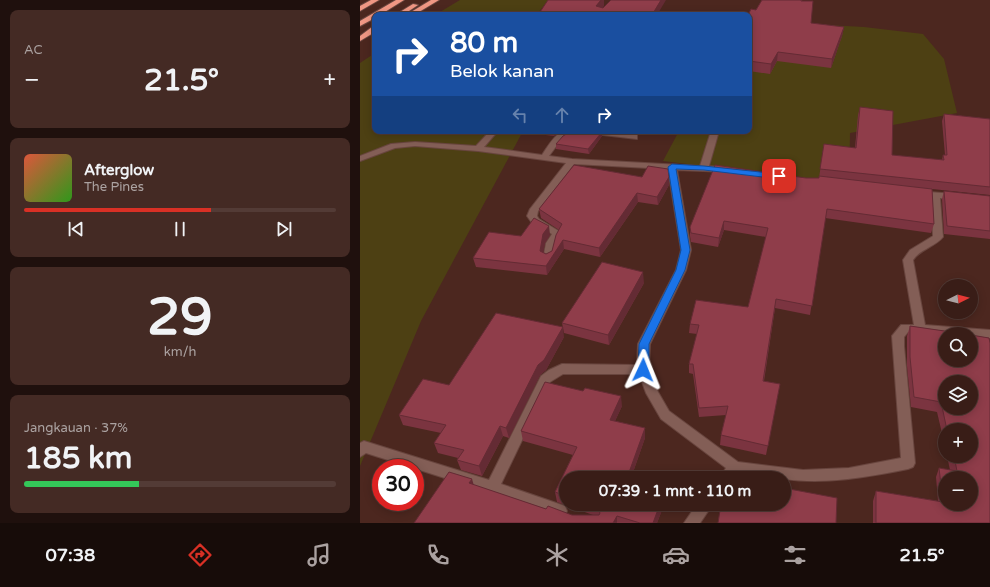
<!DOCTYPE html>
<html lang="id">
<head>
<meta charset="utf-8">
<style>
	:root { --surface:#391d17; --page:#442a24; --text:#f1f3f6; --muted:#aba2a1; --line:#533b36; --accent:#d93025 }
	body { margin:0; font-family:"Varela Round",sans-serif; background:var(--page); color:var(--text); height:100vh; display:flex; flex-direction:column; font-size:15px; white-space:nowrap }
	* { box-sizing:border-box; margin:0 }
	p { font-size:13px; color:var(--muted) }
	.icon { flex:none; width:22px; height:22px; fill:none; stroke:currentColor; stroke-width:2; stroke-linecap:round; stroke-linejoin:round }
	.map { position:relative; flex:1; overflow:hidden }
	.panel { display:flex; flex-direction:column; gap:10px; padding:10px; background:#1f100d; width:360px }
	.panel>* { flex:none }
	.top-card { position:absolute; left:12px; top:12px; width:380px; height:122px; border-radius:8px; box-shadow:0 2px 10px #0003,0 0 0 1px var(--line); background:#1a4fa0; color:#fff; overflow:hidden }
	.needle { width:26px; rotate:84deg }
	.tools { position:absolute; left:578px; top:279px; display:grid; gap:8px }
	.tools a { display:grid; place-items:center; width:40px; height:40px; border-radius:50%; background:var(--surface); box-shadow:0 2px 10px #0003,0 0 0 1px var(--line); font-size:20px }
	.speed { position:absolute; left:12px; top:459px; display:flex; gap:8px; font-size:20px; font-weight:700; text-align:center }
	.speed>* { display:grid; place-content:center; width:52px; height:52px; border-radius:50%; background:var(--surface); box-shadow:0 2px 10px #0003,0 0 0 1px var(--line); line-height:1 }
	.speed .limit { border:6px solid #d22; background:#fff; color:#111 }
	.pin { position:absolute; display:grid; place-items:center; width:34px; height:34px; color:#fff; margin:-17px; border-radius:8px; box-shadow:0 2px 6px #0006 }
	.me { position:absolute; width:44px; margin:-22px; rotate:2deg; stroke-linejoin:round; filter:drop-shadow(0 0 3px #0008) }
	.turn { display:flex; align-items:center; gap:14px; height:84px; padding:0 12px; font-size:18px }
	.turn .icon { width:52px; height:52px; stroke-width:2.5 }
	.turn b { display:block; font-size:28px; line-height:34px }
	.lanes { display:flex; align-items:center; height:38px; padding:0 12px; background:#0003; justify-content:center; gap:20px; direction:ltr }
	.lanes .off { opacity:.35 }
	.big { font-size:30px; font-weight:800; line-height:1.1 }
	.panel .tile { flex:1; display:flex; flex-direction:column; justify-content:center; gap:6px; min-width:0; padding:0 14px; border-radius:8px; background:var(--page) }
	.panel .dial { align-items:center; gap:0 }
	.dial b { font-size:52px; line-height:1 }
	.song { display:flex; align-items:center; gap:12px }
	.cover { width:48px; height:48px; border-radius:6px; background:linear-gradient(135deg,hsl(10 70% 55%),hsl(110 70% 35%)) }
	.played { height:4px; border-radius:2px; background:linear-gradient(90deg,var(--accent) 60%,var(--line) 60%) }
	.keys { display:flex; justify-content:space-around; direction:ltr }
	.heat { display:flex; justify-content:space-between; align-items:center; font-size:22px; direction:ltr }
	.charge { height:6px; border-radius:3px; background:linear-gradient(90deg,#34c759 37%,var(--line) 0) }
	.trip { position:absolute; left:199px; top:471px; width:232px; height:40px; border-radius:20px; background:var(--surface); box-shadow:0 2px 10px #0003,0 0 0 1px var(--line); font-weight:800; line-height:40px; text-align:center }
	.menu { display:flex; height:64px; justify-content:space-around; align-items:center; background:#170c09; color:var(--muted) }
	.menu .icon { width:28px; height:28px }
	.menu .on { color:var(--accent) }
	.menu b { font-size:18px; color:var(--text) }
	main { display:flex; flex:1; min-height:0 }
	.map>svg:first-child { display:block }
	.green { fill:#4d4013 }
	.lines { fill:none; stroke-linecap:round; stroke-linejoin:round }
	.minor-casing { stroke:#68453e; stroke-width:2 }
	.highway-casing { stroke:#68453e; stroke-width:2 }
	.minor { fill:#835e56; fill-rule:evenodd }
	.highway { fill:#f09784; fill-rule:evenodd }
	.wall { fill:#7b3440; fill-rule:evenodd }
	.shaded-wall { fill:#642b34 }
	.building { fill:#8f3d4a; stroke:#642b34; fill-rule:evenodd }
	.route { fill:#1a73e8; stroke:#114b97 }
</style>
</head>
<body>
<main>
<section class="panel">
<div class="tile"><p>AC</p>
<div class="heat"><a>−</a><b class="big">21.5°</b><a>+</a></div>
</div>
<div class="tile">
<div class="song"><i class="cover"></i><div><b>Afterglow</b><p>The Pines</p></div></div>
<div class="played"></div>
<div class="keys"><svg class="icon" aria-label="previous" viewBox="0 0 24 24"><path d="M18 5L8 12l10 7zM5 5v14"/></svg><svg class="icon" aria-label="pause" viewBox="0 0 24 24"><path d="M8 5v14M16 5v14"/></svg><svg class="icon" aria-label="next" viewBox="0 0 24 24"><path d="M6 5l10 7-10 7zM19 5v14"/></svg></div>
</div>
<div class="tile dial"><b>29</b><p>km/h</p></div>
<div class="tile"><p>Jangkauan · 37%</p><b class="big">185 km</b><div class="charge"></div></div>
</section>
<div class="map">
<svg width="630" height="523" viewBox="0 0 630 523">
	<rect width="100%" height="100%" fill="#4c271f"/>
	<!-- green -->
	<g class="green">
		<polygon points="100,0 189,0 176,15 75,15"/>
		<polygon points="395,21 504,27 563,34 584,59 597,113 490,133 489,184 303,161 319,131 389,131 389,29"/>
		<polygon points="15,53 15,131 163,131 61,321 0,466 0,63"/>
	</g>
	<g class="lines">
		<!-- minor casing -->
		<g class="minor-casing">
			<g id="minor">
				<path d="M 130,131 L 138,131 L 124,147 L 182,155 C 187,148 192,138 200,133 C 212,126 259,132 274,135 L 277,135 L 277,139 L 226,133 L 210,135 L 200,141 L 189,156 L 212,159 L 340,166 L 351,131 L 359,131 L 349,166 L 369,168 L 369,172 L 317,170 L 331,250 L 326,270 L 290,344 L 289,370 L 298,392 L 309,411 L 378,462 L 443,470 L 489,468 L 541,458 L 532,336 L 541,325 L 554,325 L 543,260 L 550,250 L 573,236 L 571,197 L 556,195 L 555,193 L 556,191 L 595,194 L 599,197 L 595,200 L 580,198 L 583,237 C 575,247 560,249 553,260 L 565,325 L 630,330 L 630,338 L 611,337 L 611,334 L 585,335 L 548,332 L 544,337 L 544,346 L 555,463 L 553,467 L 548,469 C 507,477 466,485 424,479 L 424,478 L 378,473 L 374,478 L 359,478 L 366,468 L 301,419 L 286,393 L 279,374 L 203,374 L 190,382 L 141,484 L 205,506 L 207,511 L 205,516 L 200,518 L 132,493 L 6,453 L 0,457 L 0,443 L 4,441 L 129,480 L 181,376 L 189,370 L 202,364 L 277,365 L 278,344 L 316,270 L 321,250 L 308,169 L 214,164 L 178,211 L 177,216 L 179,219 L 202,233 L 196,243 L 193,259 L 188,262 L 183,259 L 186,243 L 192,234 L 172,223 L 167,216 L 170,209 L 206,163 L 118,151 L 55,146 L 35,148 L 0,161 L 0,156 L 31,144 L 55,142 L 116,146 Z"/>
				<polygon points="337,504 353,504 340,523 324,523"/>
			</g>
		</g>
		<!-- highway casing -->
		<g class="highway-casing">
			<g id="highway">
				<polygon points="11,0 19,0 0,11 0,6"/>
				<polygon points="36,0 44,0 20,15 15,15 15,18 0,26 0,21"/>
				<polygon points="71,0 79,0 54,15 46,15"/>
				<polygon points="53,4 58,5 43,15 35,15"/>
				<polygon points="12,27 15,27 15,32 0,41 0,36"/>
			</g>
		</g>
		<!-- minor -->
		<use href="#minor" class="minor"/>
		<!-- highway -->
		<use href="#highway" class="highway"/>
	</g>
	<!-- wall -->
	<g class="wall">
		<polygon points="402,0 442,0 451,23 484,27 482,36 471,68 417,61 410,74 389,71 389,15 396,10"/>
		<polygon points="500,107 532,155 582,160 583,155 585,155 582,121 584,114 630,119 630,195 572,189 574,224 571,233 465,218 450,315 415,308 404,381 420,384 406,455 360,445 361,435 366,415 339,417 333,374 329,373 329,364 337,334 329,333 330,324 388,307 406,237 364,230 358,247 331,242 330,236 330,227 446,178 459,178 464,144 495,148 498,115"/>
		<polygon points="169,131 203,131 194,136 169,133"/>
		<polygon points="256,131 286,131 286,134"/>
		<polygon points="242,132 242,136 229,154 196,149 196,144"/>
		<polygon points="309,185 298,205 278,202 240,257 204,249 187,275 116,267 113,258 161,236 190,235 185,243 183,252 186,254 192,251 199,230 181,218 179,209"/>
		<polygon points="584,191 630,196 630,239 584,234 582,199"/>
		<polygon points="284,283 249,345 204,333 202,323"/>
		<path d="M 550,326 L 605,334 L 585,334 L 585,360 L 611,360 L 611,335 L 629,338 L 630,343 L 630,523 L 513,523 L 513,501 L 516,491 L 578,501 L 576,477 L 579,468 L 590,470 L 587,456 L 611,456 L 611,430 L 585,430 L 585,446 L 577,412 L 551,407 L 547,366 L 547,336 ZM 585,382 L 611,382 L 611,408 L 585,408 ZM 585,478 L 611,478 L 611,504 L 585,504 Z"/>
		<polygon points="204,337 186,370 180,375 149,438 143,436 122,476 101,470 97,460 98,458 78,453 74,443 81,433 43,425 39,415 89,385"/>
		<polygon points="262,406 255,421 285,428 285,438 271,478 206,478 206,504 304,504 304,505 297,523 54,523 114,485 186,509 212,515 233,515 197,502 195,492 213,455 163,441 161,431"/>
	</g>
	<!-- shaded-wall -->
	<g class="shaded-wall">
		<polygon points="241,0 244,0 244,6 237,15 236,6"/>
		<polygon points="301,0 306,0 297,15 292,15"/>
		<polygon points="484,27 482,36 471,68 472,59"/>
		<polygon points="418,52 417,61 410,74 411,64"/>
		<polygon points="193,131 203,131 194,136"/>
		<polygon points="242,132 242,136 229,154 228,149"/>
		<polygon points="309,177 309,185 298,205 297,197"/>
		<polygon points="277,193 278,202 240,257 239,248"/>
		<polygon points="364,221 364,230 358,247 359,238"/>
		<polygon points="189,226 190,235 185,243 182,260 180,251 183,234"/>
		<polygon points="203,240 204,249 187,275 186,266"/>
		<polygon points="283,272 284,283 249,345 248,335"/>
		<polygon points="203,327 204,337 186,370 180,375 149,438 146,428 178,365"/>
		<polygon points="261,396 262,406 251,430 250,420"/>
		<polygon points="140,426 143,436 122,476 119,466"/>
		<polygon points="285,428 285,438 271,478 267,478"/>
		<polygon points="112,479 115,489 109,483"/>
		<polygon points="300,504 304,504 304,505 297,523 293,523"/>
		<polygon points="257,516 257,523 253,523"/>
	</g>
	<!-- building -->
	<g class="building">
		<polygon points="188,0 241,0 236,6 243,8 251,0 301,0 292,15 178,15"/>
		<polygon points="402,0 441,0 441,1 453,1 451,23 484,27 472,59 418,52 411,64 389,61 389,15 388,15 391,9 396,10"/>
		<polygon points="500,107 533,111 532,155 584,160 583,155 587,155 584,114 630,119 630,187 460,169 464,144 496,148"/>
		<polygon points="214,131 237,131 242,132 228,149 196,144 203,136 210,132"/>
		<polygon points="214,165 282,177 288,166 308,169 309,177 297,197 277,193 239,248 203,240 186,266 113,258 129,232 161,236 174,218 189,226 183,234 180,251 186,254 192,251 196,235 202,224 179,209"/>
		<polygon points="355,165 446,178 459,178 459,176 572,189 574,224 467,209 452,306 416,299 403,381 420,384 408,446 361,435 368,406 339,408 333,364 329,364 339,325 330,324 336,300 388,307 408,228 364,221 359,238 331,233 330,227"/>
		<polygon points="584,191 630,196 630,231 587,226"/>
		<polygon points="242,262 283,272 248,335 202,323"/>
		<polygon points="136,313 203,327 184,360 178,365 146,428 140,426 119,466 97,460 104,450 74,443 86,425 39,415 63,379 89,385"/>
		<path d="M 550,326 L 605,334 L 585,334 L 585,360 L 611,360 L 611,335 L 629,338 L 630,343 L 630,523 L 516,523 L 516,491 L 583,502 L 579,468 L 597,471 L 594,456 L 611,456 L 611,430 L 587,430 L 581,402 L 554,397 L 550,357 ZM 585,382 L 611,382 L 611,408 L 585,408 ZM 585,478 L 611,478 L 611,504 L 585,504 Z"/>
		<polygon points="185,382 223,391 225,388 261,396 250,420 285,428 267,478 206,478 206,496 195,492 217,447 161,431"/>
		<polygon points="89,472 112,479 109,483 186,509 188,506 212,515 239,515 240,513 237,507 229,504 300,504 293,523 280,523 257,516 253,523 54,523"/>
		<polygon points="424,488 477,498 476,523 358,523 361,504 424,504"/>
	</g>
	<!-- route -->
	<polygon class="route" points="312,164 344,166 419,174 423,176 419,179 344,170 316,169 330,250 325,270 289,344 289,370 283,374 278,370 279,344 316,270 321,250 308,167"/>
</svg>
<div class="tools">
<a><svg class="needle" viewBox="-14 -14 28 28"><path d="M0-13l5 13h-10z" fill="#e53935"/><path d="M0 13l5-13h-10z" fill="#aba2a1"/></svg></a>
<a><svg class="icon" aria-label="search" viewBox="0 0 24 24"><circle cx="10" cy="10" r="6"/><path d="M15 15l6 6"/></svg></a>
<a><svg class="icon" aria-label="layers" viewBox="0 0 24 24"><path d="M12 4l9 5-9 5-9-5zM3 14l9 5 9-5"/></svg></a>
<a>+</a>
<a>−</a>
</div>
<div class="speed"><div class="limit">30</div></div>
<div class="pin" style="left:419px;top:176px;background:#d93025"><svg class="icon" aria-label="arrive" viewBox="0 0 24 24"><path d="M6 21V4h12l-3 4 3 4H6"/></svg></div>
<svg class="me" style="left:283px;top:370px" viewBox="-20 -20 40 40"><path d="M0-17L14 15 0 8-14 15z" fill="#1a73e8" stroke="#fff" stroke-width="4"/></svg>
<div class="trip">07:39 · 1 mnt · 110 m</div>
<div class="top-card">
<div class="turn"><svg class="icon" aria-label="right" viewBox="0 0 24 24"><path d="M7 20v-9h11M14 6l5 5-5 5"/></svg><div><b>80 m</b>Belok kanan</div></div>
<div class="lanes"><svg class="icon off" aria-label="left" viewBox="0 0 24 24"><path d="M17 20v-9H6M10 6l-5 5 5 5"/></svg><svg class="icon off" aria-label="ahead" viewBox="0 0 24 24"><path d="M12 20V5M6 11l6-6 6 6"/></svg><svg class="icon" aria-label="right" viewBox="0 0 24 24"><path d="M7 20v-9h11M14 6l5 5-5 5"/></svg></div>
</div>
</div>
</main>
<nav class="menu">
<b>07:38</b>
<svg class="icon on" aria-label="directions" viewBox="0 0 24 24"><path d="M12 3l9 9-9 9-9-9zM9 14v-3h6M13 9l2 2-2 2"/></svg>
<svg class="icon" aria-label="music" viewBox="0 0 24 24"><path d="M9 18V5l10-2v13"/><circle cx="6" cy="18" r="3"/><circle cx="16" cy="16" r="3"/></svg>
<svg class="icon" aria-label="phone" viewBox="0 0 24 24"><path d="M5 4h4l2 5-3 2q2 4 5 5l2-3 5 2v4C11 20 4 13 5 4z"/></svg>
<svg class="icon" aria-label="climate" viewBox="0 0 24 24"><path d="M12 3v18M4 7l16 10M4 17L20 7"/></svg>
<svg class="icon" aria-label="car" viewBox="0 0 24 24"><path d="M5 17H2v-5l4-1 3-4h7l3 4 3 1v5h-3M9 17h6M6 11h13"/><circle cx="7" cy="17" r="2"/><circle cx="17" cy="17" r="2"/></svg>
<svg class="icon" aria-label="filters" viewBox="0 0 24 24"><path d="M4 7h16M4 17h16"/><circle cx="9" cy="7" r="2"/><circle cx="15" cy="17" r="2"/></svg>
<b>21.5°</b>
</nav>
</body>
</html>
